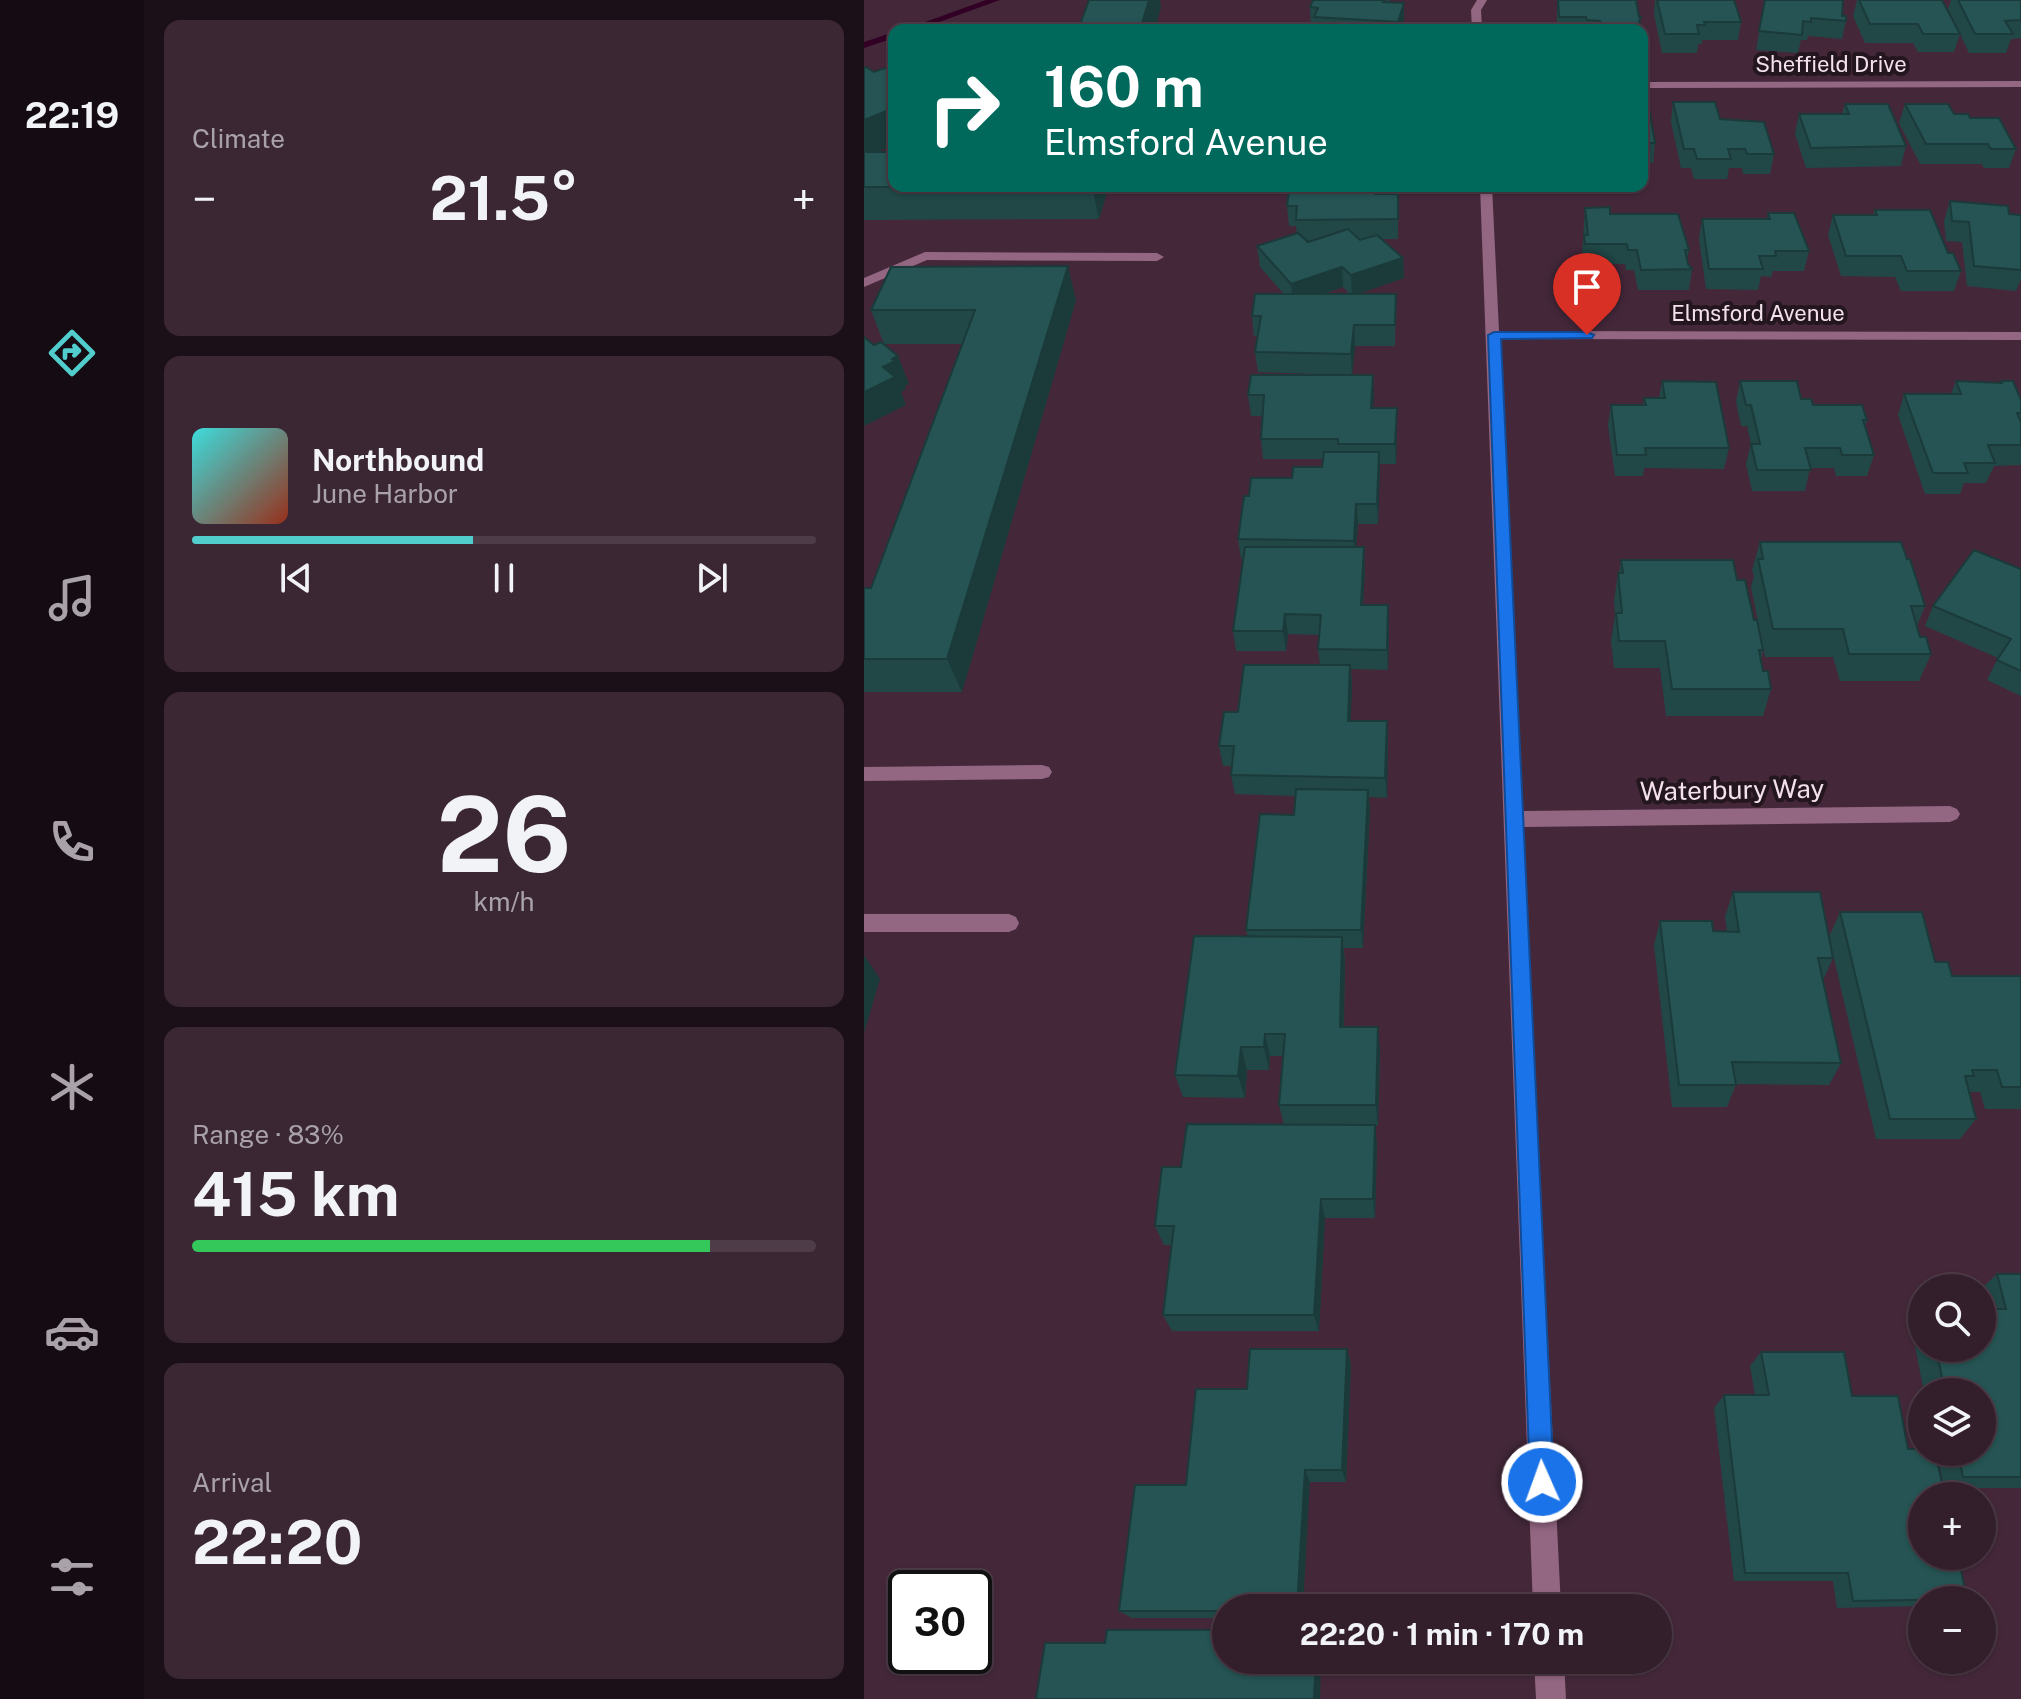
<!DOCTYPE html>
<html lang="en">
<head>
<meta charset="utf-8">
<style>
	:root { --surface:#331e2c; --page:#3b2734; --text:#f1f3f6; --muted:#a9a2a9; --line:#4e3c48; --accent:#52cdcd }
	body { margin:0; font-family:"Public Sans",sans-serif; background:var(--page); color:var(--text); height:100vh; display:flex; flex-direction:column; font-size:30px; white-space:nowrap }
	* { box-sizing:border-box; margin:0 }
	p { font-size:26px; color:var(--muted) }
	.icon { flex:none; width:44px; height:44px; fill:none; stroke:currentColor; stroke-width:2; stroke-linecap:round; stroke-linejoin:round }
	.map { position:relative; flex:1; overflow:hidden }
	.details { display:flex; flex-direction:column; gap:20px; padding:20px; background:#1c1018; width:720px }
	.details>* { flex:none }
	.guide { position:absolute; left:24px; top:24px; width:760px; height:168px; border-radius:16px; box-shadow:0 2px 6px #0004,0 0 0 2px var(--line); background:#00695c; color:#fff; overflow:hidden }
	.controls { position:absolute; left:1044px; top:1274px; display:grid; gap:16px }
	.controls a { display:grid; place-items:center; width:88px; height:88px; border-radius:50%; background:var(--surface); box-shadow:0 2px 6px #0004,0 0 0 2px var(--line); font-size:40px }
	.speed { position:absolute; left:24px; top:1570px; display:flex; gap:16px; font-size:40px; font-weight:700; text-align:center }
	.speed>* { display:grid; place-content:center; width:104px; height:104px; border-radius:50%; background:var(--surface); box-shadow:0 2px 6px #0004,0 0 0 2px var(--line); line-height:1 }
	.speed .limit { border:4px solid #111; border-radius:12px; background:#fff; color:#111 }
	.pin { position:absolute; display:grid; place-items:center; width:68px; height:68px; color:#fff; margin:-82px -34px; border-radius:50% 50% 50% 0; rotate:-45deg; box-shadow:0 0 8px #0007 }
	.pin .icon { rotate:45deg }
	.me { position:absolute; width:88px; margin:-44px; rotate:358deg; stroke-linejoin:round; filter:drop-shadow(0 0 6px #0008) }
	.turn { display:flex; align-items:center; gap:28px; height:168px; padding:0 24px; font-size:36px }
	.turn .icon { width:104px; height:104px; stroke-width:2.5 }
	.turn b { display:block; font-size:56px; line-height:68px }
	.big { font-size:60px; font-weight:700; line-height:1.1 }
	.details .tile { flex:1; display:flex; flex-direction:column; justify-content:center; gap:12px; min-width:0; padding:0 28px; border-radius:16px; background:var(--page) }
	.details .dial { align-items:center; gap:0 }
	.dial b { font-size:104px; line-height:1 }
	.song { display:flex; align-items:center; gap:24px }
	.cover { width:96px; height:96px; border-radius:12px; background:linear-gradient(135deg,hsl(180 70% 55%),hsl(10 70% 35%)) }
	.played { height:8px; border-radius:4px; background:linear-gradient(90deg,var(--accent) 45%,var(--line) 45%) }
	.keys { display:flex; justify-content:space-around; direction:ltr }
	.heat { display:flex; justify-content:space-between; align-items:center; font-size:44px; direction:ltr }
	.charge { height:12px; border-radius:6px; background:linear-gradient(90deg,#34c759 83%,var(--line) 0) }
	.trip { position:absolute; left:348px; top:1594px; width:460px; height:80px; border-radius:40px; background:var(--surface); box-shadow:0 2px 6px #0004,0 0 0 2px var(--line); font-weight:700; line-height:80px; text-align:center }
	main { display:flex; flex:1; min-height:0 }
	.menu { display:flex; flex-direction:column; width:144px; justify-content:space-around; align-items:center; background:#140c12; color:var(--muted) }
	.menu .icon { width:56px; height:56px }
	.menu .current { color:var(--accent) }
	.menu b { font-size:36px; color:var(--text) }
	.map>svg:first-child { display:block }
	.lines { fill:none; stroke-linecap:round; stroke-linejoin:round }
	.stream { fill:#320024; fill-rule:evenodd }
	.minor { fill:#936682; fill-rule:evenodd }
	.wall { fill:#214747; fill-rule:evenodd }
	.shaded-wall { fill:#1b3a3a }
	.building { fill:#265353; stroke:#1b3a3a; stroke-width:2 }
	.route { fill:#1a73e8; stroke:#114b97; stroke-width:2 }
	.labels { text-anchor:middle; stroke-width:8; stroke-linejoin:round; paint-order:stroke }
	.far-street-label { font-size:22px; fill:#f4e1ec; stroke:#23161e }
	.street-label { font-size:26px; fill:#f4e1ec; stroke:#23161e }
</style>
</head>
<body>
<main>
<nav class="menu">
<b>22:19</b>
<svg class="icon current" aria-label="directions" viewBox="0 0 24 24"><path d="M12 3l9 9-9 9-9-9zM9 14v-3h6M13 9l2 2-2 2"/></svg>
<svg class="icon" aria-label="music" viewBox="0 0 24 24"><path d="M9 18V5l10-2v13"/><circle cx="6" cy="18" r="3"/><circle cx="16" cy="16" r="3"/></svg>
<svg class="icon" aria-label="phone" viewBox="0 0 24 24"><path d="M5 4h4l2 5-3 2q2 4 5 5l2-3 5 2v4C11 20 4 13 5 4z"/></svg>
<svg class="icon" aria-label="climate" viewBox="0 0 24 24"><path d="M12 3v18M4 7l16 10M4 17L20 7"/></svg>
<svg class="icon" aria-label="car" viewBox="0 0 24 24"><path d="M5 17H2v-5l4-1 3-4h7l3 4 3 1v5h-3M9 17h6M6 11h13"/><circle cx="7" cy="17" r="2"/><circle cx="17" cy="17" r="2"/></svg>
<svg class="icon" aria-label="filters" viewBox="0 0 24 24"><path d="M4 7h16M4 17h16"/><circle cx="9" cy="7" r="2"/><circle cx="15" cy="17" r="2"/></svg>
</nav>
<section class="details">
<div class="tile"><p>Climate</p>
<div class="heat"><a>−</a><b class="big">21.5°</b><a>+</a></div>
</div>
<div class="tile">
<div class="song"><i class="cover"></i><div><b>Northbound</b><p>June Harbor</p></div></div>
<div class="played"></div>
<div class="keys"><svg class="icon" aria-label="previous" viewBox="0 0 24 24"><path d="M18 5L8 12l10 7zM5 5v14"/></svg><svg class="icon" aria-label="pause" viewBox="0 0 24 24"><path d="M8 5v14M16 5v14"/></svg><svg class="icon" aria-label="next" viewBox="0 0 24 24"><path d="M6 5l10 7-10 7zM19 5v14"/></svg></div>
</div>
<div class="tile dial"><b>26</b><p>km/h</p></div>
<div class="tile"><p>Range · 83%</p><b class="big">415 km</b><div class="charge"></div></div>
<div class="tile"><p>Arrival</p><b class="big">22:20</b></div>
</section>
<div class="map">
<svg width="1157" height="1699" viewBox="0 0 1157 1699">
	<rect width="100%" height="100%" fill="#44283a"/>
	<g class="lines">
		<!-- stream -->
		<g class="stream">
			<polygon points="122,0 136,0 53,30 39,30"/>
			<polygon points="30,32 30,38 0,48 0,42"/>
		</g>
		<!-- minor -->
		<g class="minor">
			<polygon points="613,0 623,0 617,10 618,30 608,30 607,10"/>
			<polygon points="1157,81 1157,87 778,88 778,82"/>
			<polygon points="616,186 628,186 635,331 1157,332 1157,340 636,339 659,811 1086,806 1093,809 1096,814 1093,819 1086,822 659,827 697,1608 669,1608"/>
			<polygon points="61,252 293,253 300,257 293,261 63,260 0,287 0,278"/>
			<polygon points="178,765 185,767 188,772 185,777 178,779 0,781 0,767"/>
			<polygon points="0,914 145,914 152,917 155,923 152,929 145,932 0,932"/>
			<polygon points="670,1660 700,1660 702,1699 672,1699"/>
		</g>
	</g>
	<!-- wall -->
	<g class="wall">
		<polygon points="526,0 526,3 540,22 538,30 451,30 450,26 447,26 446,7"/>
		<polygon points="693,0 772,0 778,30 693,30"/>
		<polygon points="791,0 870,0 877,22 874,40 838,40 838,44 834,44 833,53 798,53 790,14"/>
		<polygon points="901,0 978,16 982,21 978,39 944,36 943,40 937,40 934,53 892,50"/>
		<polygon points="993,0 1078,0 1096,34 1090,52 1054,52 1049,43 1001,43 989,16"/>
		<polygon points="1087,0 1157,0 1157,38 1147,39 1142,53 1105,53 1084,9"/>
		<polygon points="29,63 30,63 30,145 12,152 30,186 245,186 235,219 0,220 0,68 10,72 30,65"/>
		<polygon points="809,102 856,119 910,154 906,174 879,174 878,168 865,168 863,179 830,179 827,168 817,168 807,122"/>
		<polygon points="778,103 791,143 789,163 778,163"/>
		<polygon points="981,104 1042,146 1037,166 942,168 931,134 935,114 978,114"/>
		<polygon points="1041,104 1106,118 1152,149 1145,168 1120,168 1118,164 1056,164 1035,123"/>
		<path d="M 513,194 L 534,194 L 534,239 L 518,239 L 539,258 L 540,278 L 493,294 L 532,294 L 531,346 L 491,346 L 488,375 L 394,372 L 391,352 L 394,336 L 390,336 L 388,316 L 420,294 L 396,267 L 393,246 L 433,234 L 432,226 L 425,226 L 423,206 ZM 479,287 L 486,294 L 460,294 Z"/>
		<polygon points="1086,201 1145,214 1157,215 1157,279 1152,291 1103,286 1098,242 1082,241 1080,221"/>
		<polygon points="721,208 825,250 823,260 824,264 828,269 825,290 774,290 770,270 762,270 761,264 719,264 718,256"/>
		<polygon points="1011,210 1084,253 1097,271 1090,291 1037,291 1031,277 977,276 964,235 969,215 1009,215"/>
		<polygon points="904,213 945,251 940,271 909,271 907,277 897,276 894,290 842,289 835,239 838,219 903,219"/>
		<polygon points="212,300 98,692 0,692 0,588 7,588 98,344 20,344 7,310"/>
		<polygon points="509,375 509,408 533,429 532,464 516,464 514,524 494,524 492,547 501,568 499,605 524,605 525,625 524,670 487,669 488,685 486,721 523,721 524,740 523,798 505,797 506,809 499,948 480,948 481,961 480,1027 516,1050 514,1126 511,1126 513,1146 511,1218 461,1218 455,1331 308,1331 299,1315 308,1245 300,1245 291,1226 317,1167 420,1125 415,1105 419,1056 406,1056 405,1070 383,1070 381,1098 319,1097 311,1075 384,936 382,930 430,815 431,796 371,794 367,775 368,766 359,766 355,746 374,712 456,665 454,649 455,635 424,634 422,651 372,651 369,631 379,559 377,559 374,539 385,496 458,467 459,459 399,459 397,439 398,416 387,416 384,395"/>
		<polygon points="798,381 865,448 860,469 780,468 779,476 751,476 744,425 747,405 779,405 780,398 795,398"/>
		<polygon points="876,381 937,399 949,405 1003,420 1001,426 1010,455 1003,476 972,476 970,468 946,468 941,491 888,491 882,464 887,444 883,426 877,426 872,402"/>
		<polygon points="1092,381 1136,383 1137,381 1157,400 1157,465 1130,466 1122,483 1100,483 1096,494 1061,494 1034,415 1040,394 1087,394"/>
		<polygon points="896,542 1061,606 1053,626 1056,637 1067,654 1055,681 976,681 969,657 901,657 887,587 890,576 888,570"/>
		<polygon points="757,560 873,580 890,620 899,650 897,660 899,671 907,689 899,716 802,716 796,668 750,668 747,641 751,615 750,601 754,573 755,573"/>
		<polygon points="1157,569 1157,696 1123,680 1134,658 1061,626 1069,606"/>
		<polygon points="869,892 969,958 959,980 977,1063 965,1085 872,1084 863,1107 808,1107 790,945 796,921 849,931 863,931 861,917"/>
		<polygon points="976,912 1071,962 1088,976 1157,976 1157,1109 1121,1109 1116,1092 1105,1092 1112,1119 1096,1139 1012,1139 965,937"/>
		<polygon points="1133,1274 1157,1274 1157,1488 1080,1488 1073,1452 1118,1452 1118,1392 1060,1392 1047,1325 1058,1314 1058,1348 1118,1348 1119,1309 1118,1288"/>
		<polygon points="483,1349 487,1364 482,1482 446,1482 362,1608 362,1618 268,1618 255,1611 322,1485 383,1389"/>
		<polygon points="897,1352 988,1396 1044,1449 1103,1599 1100,1600 1058,1600 1058,1606 973,1608 969,1581 870,1581 850,1408 860,1395 891,1395 886,1366"/>
	</g>
	<!-- shaded-wall -->
	<g class="shaded-wall">
		<polygon points="285,0 296,0 297,7 291,30 276,30"/>
		<polygon points="540,3 540,22 538,30 534,30 534,22"/>
		<polygon points="30,108 30,145 0,157 0,120"/>
		<polygon points="228,186 245,186 235,219"/>
		<polygon points="539,258 540,278 488,296 487,275"/>
		<polygon points="204,266 212,300 98,692 83,659"/>
		<polygon points="478,267 479,287 429,304 427,284"/>
		<polygon points="490,325 491,346 488,375 487,354"/>
		<polygon points="34,356 45,384 41,386 42,389 37,392 42,405 0,426 0,392 19,367 28,359"/>
		<polygon points="509,375 510,396 508,429 507,408"/>
		<polygon points="533,408 533,429 532,464 531,444"/>
		<polygon points="515,452 516,472 514,524 513,504"/>
		<polygon points="492,504 494,524 491,561 490,541"/>
		<polygon points="500,547 501,568 498,625 497,605"/>
		<polygon points="524,605 525,625 524,670 523,650"/>
		<polygon points="421,614 424,634 422,651 419,631"/>
		<polygon points="486,665 488,685 486,740 484,721"/>
		<polygon points="523,721 524,740 523,798 521,778"/>
		<polygon points="504,790 506,809 499,948 497,930"/>
		<polygon points="478,937 481,961 479,1050 476,1027"/>
		<polygon points="0,955 16,979 0,1033"/>
		<polygon points="514,1027 516,1050 514,1126 512,1105"/>
		<polygon points="401,1034 406,1056 405,1070 400,1047"/>
		<polygon points="377,1047 383,1070 381,1098 374,1076"/>
		<polygon points="511,1125 513,1146 511,1218 509,1199"/>
		<polygon points="457,1199 461,1218 455,1331 450,1315"/>
		<polygon points="483,1349 487,1364 482,1482 478,1470"/>
		<polygon points="441,1470 446,1482 439,1608 433,1608"/>
		<polygon points="452,1660 457,1660 456,1699 450,1699"/>
	</g>
	<!-- building -->
	<g class="building">
		<polygon points="225,0 285,0 276,30 214,30"/>
		<polygon points="449,0 520,0 519,2 540,3 534,22 450,17 454,8 446,7"/>
		<polygon points="694,0 772,0 775,17 777,17 775,21 778,30 737,30 736,21 723,20 722,17 695,17"/>
		<polygon points="793,0 870,0 877,22 840,22 841,25 833,25 835,34 801,34"/>
		<polygon points="901,0 979,0 978,16 982,16 982,21 947,18 947,22 939,21 938,35 895,31"/>
		<polygon points="995,0 1078,0 1096,34 1059,34 1054,24 1006,24"/>
		<polygon points="1094,0 1157,0 1157,20 1141,21 1149,34 1111,34"/>
		<polygon points="133,25 142,30 121,30"/>
		<polygon points="519,25 518,30 455,30 455,26"/>
		<polygon points="30,65 30,108 0,120 0,68 2,67 10,72"/>
		<polygon points="809,102 851,102 856,119 900,122 910,154 883,154 881,149 864,149 867,159 833,159 830,149 820,149"/>
		<polygon points="778,103 784,103 791,143 778,143"/>
		<polygon points="981,104 1024,104 1042,146 947,148 935,114 985,114"/>
		<polygon points="1041,104 1084,104 1090,114 1104,114 1106,118 1135,118 1152,149 1127,149 1124,144 1062,144"/>
		<polygon points="0,152 30,152 30,186 187,186 0,187"/>
		<polygon points="435,186 511,186 511,194 534,194 534,219 432,220 433,206 423,206 425,190 435,190"/>
		<polygon points="1086,201 1144,206 1145,214 1157,215 1157,270 1110,266 1105,222 1088,221"/>
		<polygon points="746,207 746,214 814,214 825,250 821,250 824,264 828,269 777,270 773,250 764,250 763,244 721,244 720,235 724,235 721,208"/>
		<polygon points="1011,210 1066,210 1084,253 1089,253 1097,271 1043,271 1037,256 982,256 969,215 1013,215"/>
		<polygon points="904,213 930,213 945,251 911,251 912,256 895,256 899,269 845,269 838,219 906,219"/>
		<polygon points="484,229 496,240 513,235 539,258 487,275 478,267 427,284 393,246 434,233 444,242"/>
		<polygon points="204,266 83,659 0,659 0,588 7,588 111,310 7,310 27,267"/>
		<polygon points="391,294 532,294 531,325 490,325 487,354 391,352 397,316 388,316"/>
		<polygon points="0,337 10,345 17,342 34,356 28,359 31,361 19,367 31,377 0,392"/>
		<polygon points="387,375 509,375 507,408 533,408 531,444 474,444 474,439 397,439 400,395 384,395"/>
		<polygon points="798,381 852,382 865,448 781,448 782,455 753,455 747,405 782,405 780,398 801,398"/>
		<polygon points="876,381 933,381 937,399 947,399 949,405 998,405 1003,420 999,420 1010,455 978,455 976,448 941,448 947,470 893,470 887,444 896,444 887,405 882,405"/>
		<polygon points="1092,381 1138,383 1137,381 1149,381 1157,400 1157,413 1153,413 1157,422 1157,445 1124,445 1131,463 1100,463 1104,473 1069,473 1040,394 1097,394"/>
		<polygon points="460,452 515,452 513,504 492,504 490,541 374,539 380,496 385,496 387,478 428,478 429,467 458,467"/>
		<polygon points="896,542 1037,542 1043,559 1046,559 1061,606 1047,606 1056,637 1062,637 1067,654 985,654 979,629 909,629 894,559 899,559"/>
		<polygon points="381,547 500,547 497,605 524,605 523,650 454,649 457,615 421,614 419,631 369,631"/>
		<polygon points="1110,550 1157,569 1157,671 1133,660 1147,639 1069,606"/>
		<polygon points="757,560 869,560 873,580 881,580 890,620 893,620 899,650 895,650 899,671 904,671 907,689 808,689 801,641 755,641 752,613 758,613 754,573 759,573"/>
		<polygon points="380,665 486,665 484,721 523,721 521,778 367,775 370,746 355,746 360,712 374,712"/>
		<polygon points="432,789 504,790 497,930 382,930 396,814 430,815"/>
		<polygon points="869,892 956,892 969,958 954,958 977,1063 868,1062 872,1085 815,1085 796,921 848,921 849,931 875,932"/>
		<polygon points="976,912 1058,912 1071,962 1084,962 1088,976 1157,976 1157,1087 1138,1087 1133,1070 1108,1070 1110,1076 1101,1076 1112,1119 1026,1119"/>
		<polygon points="330,936 478,937 476,1027 514,1027 512,1105 415,1105 421,1034 401,1034 400,1047 377,1047 374,1076 311,1075"/>
		<polygon points="323,1124 511,1125 509,1199 457,1199 450,1315 299,1315 310,1226 291,1226 298,1167 317,1167"/>
		<polygon points="1133,1274 1157,1274 1157,1477 1099,1477 1094,1452 1118,1452 1118,1392 1081,1392 1072,1348 1118,1348 1118,1309 1142,1309"/>
		<polygon points="386,1349 483,1349 478,1470 441,1470 433,1608 362,1608 362,1611 255,1611 271,1485 322,1485 332,1389 383,1389"/>
		<polygon points="897,1352 980,1352 988,1396 1034,1396 1044,1449 1058,1449 1058,1452 1071,1452 1081,1496 1058,1496 1058,1556 1094,1556 1103,1599 989,1601 984,1573 881,1573 860,1395 905,1395"/>
		<polygon points="243,1630 362,1630 362,1660 452,1660 450,1699 172,1699 181,1643 241,1643"/>
	</g>
	<!-- route -->
	<polygon class="route" points="723,332 730,335 728,338 637,339 690,1482 687,1491 678,1494 669,1491 666,1482 624,335 630,332"/>
	<g class="labels">
		<!-- far-street labels -->
		<g class="far-street-label">
			<text x="967" y="72">Sheffield Drive</text>
			<text x="894" y="321">Elmsford Avenue</text>
		</g>
		<!-- street labels -->
		<g class="street-label">
			<text transform="translate(868 790) rotate(-1)" y="9">Waterbury Way</text>
		</g>
	</g>
</svg>
<div class="controls">
<a><svg class="icon" aria-label="search" viewBox="0 0 24 24"><circle cx="10" cy="10" r="6"/><path d="M15 15l6 6"/></svg></a>
<a><svg class="icon" aria-label="layers" viewBox="0 0 24 24"><path d="M12 4l9 5-9 5-9-5zM3 14l9 5 9-5"/></svg></a>
<a>+</a>
<a>−</a>
</div>
<div class="speed"><div class="limit">30</div></div>
<div class="pin" style="left:723px;top:335px;background:#d93025"><svg class="icon" aria-label="arrive" viewBox="0 0 24 24"><path d="M6 21V4h12l-3 4 3 4H6"/></svg></div>
<svg class="me" style="left:678px;top:1482px" viewBox="-20 -20 40 40"><circle r="17" fill="#1a73e8" stroke="#fff" stroke-width="3"/><path d="M0-11L8 9 0 5-8 9z" fill="#fff"/></svg>
<div class="trip">22:20 · 1 min · 170 m</div>
<div class="guide">
<div class="turn"><svg class="icon" aria-label="right" viewBox="0 0 24 24"><path d="M7 20v-9h11M14 6l5 5-5 5"/></svg><div><b>160 m</b>Elmsford Avenue</div></div>
</div>
</div>
</main>
</body>
</html>
